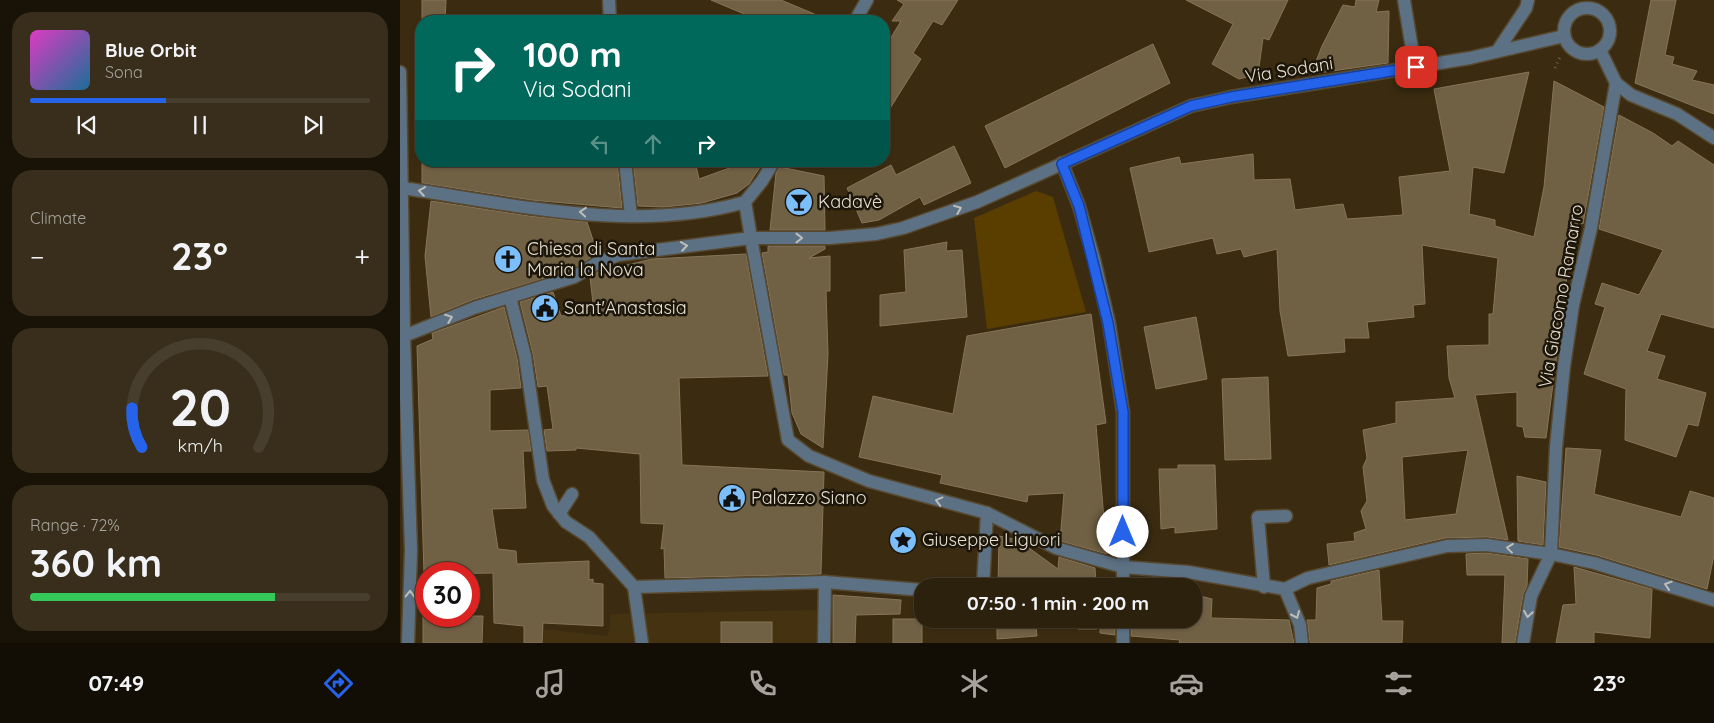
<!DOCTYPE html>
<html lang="en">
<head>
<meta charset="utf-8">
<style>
	:root { --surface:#2c210d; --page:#382e1b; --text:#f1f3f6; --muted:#a6a39d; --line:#483e2e; --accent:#2563eb }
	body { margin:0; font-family:Quicksand,sans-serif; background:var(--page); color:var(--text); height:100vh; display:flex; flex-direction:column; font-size:19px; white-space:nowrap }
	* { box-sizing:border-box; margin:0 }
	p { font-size:16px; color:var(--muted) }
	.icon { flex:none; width:28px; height:28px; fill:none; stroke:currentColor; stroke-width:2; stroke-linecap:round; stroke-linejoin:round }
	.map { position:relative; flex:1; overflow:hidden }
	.drawer { display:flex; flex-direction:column; gap:12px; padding:12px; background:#181207; width:400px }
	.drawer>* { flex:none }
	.banner { position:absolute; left:15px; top:15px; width:475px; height:152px; border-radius:20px; box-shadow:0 1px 4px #0004,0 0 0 1px var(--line); background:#00695c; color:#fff; overflow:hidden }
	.speed { position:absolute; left:15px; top:562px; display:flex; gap:10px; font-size:25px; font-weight:700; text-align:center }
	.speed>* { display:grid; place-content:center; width:65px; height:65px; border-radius:50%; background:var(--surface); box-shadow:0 1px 4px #0004,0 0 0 1px var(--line); line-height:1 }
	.speed .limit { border:8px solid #d22; background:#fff; color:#111 }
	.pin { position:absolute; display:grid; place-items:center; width:42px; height:42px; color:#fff; margin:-21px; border-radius:10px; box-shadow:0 2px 8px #0006 }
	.me { position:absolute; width:55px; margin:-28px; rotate:0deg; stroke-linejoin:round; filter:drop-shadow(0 0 4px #0008) }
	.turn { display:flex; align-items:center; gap:18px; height:105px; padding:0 25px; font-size:22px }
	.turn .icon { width:65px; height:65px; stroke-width:2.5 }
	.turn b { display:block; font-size:35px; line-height:42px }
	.lanes { display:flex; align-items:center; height:48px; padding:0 25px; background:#0003; justify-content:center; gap:25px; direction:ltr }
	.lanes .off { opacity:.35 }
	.big { font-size:38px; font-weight:700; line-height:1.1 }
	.drawer .card { flex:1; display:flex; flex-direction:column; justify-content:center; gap:8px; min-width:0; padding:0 18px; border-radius:20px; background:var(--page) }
	.drawer .dial { align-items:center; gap:0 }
	.dial svg { height:130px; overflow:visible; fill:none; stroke:var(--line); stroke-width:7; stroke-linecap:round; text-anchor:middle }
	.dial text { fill:var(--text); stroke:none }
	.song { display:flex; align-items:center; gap:15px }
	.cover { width:60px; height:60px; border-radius:8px; background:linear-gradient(135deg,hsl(310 70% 55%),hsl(200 70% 35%)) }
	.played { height:5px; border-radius:2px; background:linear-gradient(90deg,var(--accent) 40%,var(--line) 40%) }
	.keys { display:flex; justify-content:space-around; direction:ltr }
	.heat { display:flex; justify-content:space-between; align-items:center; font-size:28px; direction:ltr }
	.charge { height:8px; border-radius:4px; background:linear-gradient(90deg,#34c759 72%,var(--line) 0) }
	.trip { position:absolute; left:514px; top:578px; width:288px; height:50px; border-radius:20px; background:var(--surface); box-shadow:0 1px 4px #0004,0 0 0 1px var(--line); font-weight:700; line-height:50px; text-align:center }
	.menu { display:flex; height:80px; justify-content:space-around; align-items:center; background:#120d05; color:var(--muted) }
	.menu .icon { width:35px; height:35px }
	.menu .selected { color:var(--accent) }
	.menu b { font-size:22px; color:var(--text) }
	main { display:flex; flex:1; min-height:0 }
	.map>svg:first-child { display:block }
	.built { fill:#453210 }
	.green { fill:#593e00 }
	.building { fill:#706044; stroke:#867559; fill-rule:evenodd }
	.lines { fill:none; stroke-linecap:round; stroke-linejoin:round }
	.minor-casing { stroke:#574930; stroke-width:15 }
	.path { stroke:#72654e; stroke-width:3; stroke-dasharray:1 4; stroke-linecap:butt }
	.minor { stroke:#5d7184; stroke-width:12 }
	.oneway { stroke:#bebeb9 }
	.route-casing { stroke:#184099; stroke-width:12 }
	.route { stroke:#2563eb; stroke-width:9 }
	.labels { text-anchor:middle; stroke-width:5; stroke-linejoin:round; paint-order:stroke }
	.street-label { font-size:18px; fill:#e8dfd0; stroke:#1c160a }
	.poi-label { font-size:18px; fill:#e8dfd0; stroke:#1c160a; text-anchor:start }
</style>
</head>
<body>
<main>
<section class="drawer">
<div class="card">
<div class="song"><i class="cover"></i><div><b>Blue Orbit</b><p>Sona</p></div></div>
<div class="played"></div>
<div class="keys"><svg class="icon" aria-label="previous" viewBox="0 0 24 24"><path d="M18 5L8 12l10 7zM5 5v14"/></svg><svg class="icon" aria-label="pause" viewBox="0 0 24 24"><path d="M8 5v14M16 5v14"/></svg><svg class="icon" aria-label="next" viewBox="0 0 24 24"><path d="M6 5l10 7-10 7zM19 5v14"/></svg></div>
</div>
<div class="card"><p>Climate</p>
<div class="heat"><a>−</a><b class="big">23°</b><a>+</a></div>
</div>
<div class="card dial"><svg viewBox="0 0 100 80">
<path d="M14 69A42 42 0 1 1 86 69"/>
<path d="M14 69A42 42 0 0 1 8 45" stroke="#2563eb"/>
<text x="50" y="56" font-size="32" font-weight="700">20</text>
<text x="50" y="72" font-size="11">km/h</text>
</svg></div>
<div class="card"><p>Range · 72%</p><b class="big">360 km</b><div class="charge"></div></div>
</section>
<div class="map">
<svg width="1314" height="643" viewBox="0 0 1314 643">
	<rect width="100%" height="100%" fill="#3b2c11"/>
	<!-- built -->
	<polygon class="built" points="420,610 420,643 141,643 141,629 208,636 211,614"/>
	<!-- green -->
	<polygon class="green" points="636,191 653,197 686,312 587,329 574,218"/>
	<!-- building -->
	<g class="building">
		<polygon points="22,0 46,0 45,21 22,21"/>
		<polygon points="311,0 381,0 431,21 361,21"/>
		<polygon points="497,0 558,0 542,25 533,21 513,53 521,59 484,118 484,49 501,21 492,21 504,4"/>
		<polygon points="786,0 888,0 869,40 863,38 858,74 839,79 812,64 833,24"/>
		<polygon points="956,0 979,0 976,12 989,11 988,63 911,74 922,46 943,5 955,7"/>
		<polygon points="1251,0 1276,0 1265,55 1274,57 1272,64 1297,71 1292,80 1314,85 1314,114 1235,83"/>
		<polygon points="753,44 770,83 605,168 585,126"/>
		<path d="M 1129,72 L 1104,173 L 1073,167 L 1069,214 L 1095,220 L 1095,226 L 1134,237 L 1144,187 L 1154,81 L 1204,107 L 1183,224 L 1178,222 L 1171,245 L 1146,438 L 1125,437 L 1123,427 L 1117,426 L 1117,392 L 1075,395 L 1108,540 L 1087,537 L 1045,538 L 929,565 L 927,544 L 955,541 L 954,533 L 966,529 L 961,511 L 967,501 L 963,467 L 967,458 L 963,430 L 996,423 L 996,402 L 1055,398 L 1049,378 L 1047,346 L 1089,345 L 1089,314 L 1093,314 L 1098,258 L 1022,245 L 1025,304 L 1013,305 L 1014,317 L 967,322 L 969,338 L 944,338 L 945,352 L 888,356 L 880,311 L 877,249 L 844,257 L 841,249 L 817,254 L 813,238 L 749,252 L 730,168 L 779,157 L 781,164 L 853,154 L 854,180 L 890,179 L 895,210 L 943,204 L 947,219 L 1003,215 L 999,177 L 1050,171 L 1034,89 ZM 1068,450 L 1056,514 L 1005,520 L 1002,457 Z"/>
		<polygon points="1219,115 1253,133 1272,146 1278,141 1314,165 1314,328 1261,314 1247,351 1265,356 1257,379 1306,393 1298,426 1288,424 1276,457 1225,440 1226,389 1184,374 1205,307 1195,304 1202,283 1239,295 1263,250 1199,229"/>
		<polygon points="554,146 571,183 524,205 520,197 479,220 462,223 447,188 491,165 496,175"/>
		<polygon points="22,161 217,161 222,208 131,200 22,183"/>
		<polygon points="233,161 295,161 299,179 349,161 364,161 349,184 337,193 302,203 264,207 238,206"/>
		<polygon points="380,167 424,176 425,230 370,230 376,173"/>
		<polygon points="31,201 129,216 187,222 195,246 190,258 171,270 72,300 31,317 25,256"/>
		<polygon points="547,242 546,251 562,250 567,317 480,326 480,295 506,292 504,250"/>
		<polygon points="368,246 425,246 425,249 409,258 430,256 430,291 426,291 428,354 423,448 401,434 392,413 388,375 384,375 362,253 368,252"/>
		<polygon points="346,254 368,376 279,378 282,465 424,472 421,574 265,578 264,548 261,549 264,524 241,523 240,454 176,448 176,450 147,451 144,430 153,429 147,386 138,387 133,354 120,302 153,292 161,316 194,312 190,277 198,272 252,259"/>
		<polygon points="104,307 117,358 121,388 90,390 90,431 128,430 131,451 123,451 126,508 92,509 98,549 116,551 117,564 189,561 189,580 193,579 193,583 203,584 203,626 143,623 142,643 124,643 124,626 94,623 93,573 24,574 17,346 33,339 32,333"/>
		<polygon points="691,314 706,423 696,425 707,554 660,541 664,493 628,495 627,502 540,483 542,475 459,457 473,396 553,414 567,336"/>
		<polygon points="796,317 807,379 756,389 744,327"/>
		<polygon points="868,377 871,459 825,460 822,379"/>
		<polygon points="1166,448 1201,450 1194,494 1281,517 1290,491 1314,498 1314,555 1307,589 1196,555 1159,547"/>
		<polygon points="778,465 815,465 817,529 775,533 775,527 761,529 759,469 778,469"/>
		<polygon points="1117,476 1146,482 1143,545 1118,541"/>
		<polygon points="599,536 618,540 658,569 659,557 695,568 696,586 598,586"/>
		<polygon points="1087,553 1128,559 1127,586 1123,595 1115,643 1102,643 1105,575 1067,575 1066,554"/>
		<polygon points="1174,567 1252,589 1250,638 1194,632 1194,643 1156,643 1163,605 1176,604"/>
		<polygon points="979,570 982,621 1003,621 1002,643 910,643 907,620 916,620 917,588 931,584 931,581"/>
		<polygon points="792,594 812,599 811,618 889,620 894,643 779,643 780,640 731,636 731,619 792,619"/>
		<polygon points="433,595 501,600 500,614 456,615 455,643 433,643"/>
		<polygon points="23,616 83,616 82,643 23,643"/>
		<rect x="493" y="619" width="29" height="24"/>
		<polygon points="597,619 635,619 637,636 597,639"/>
		<polygon points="678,619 696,619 697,629 678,629"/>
		<polygon points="700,619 715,619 715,635 700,633"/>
		<rect x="321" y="622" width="51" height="21"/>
	</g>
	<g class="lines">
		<!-- minor casing -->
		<g class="minor-casing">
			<g id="minor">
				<polyline points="209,0 210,21"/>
				<polyline points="1004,0 1015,67"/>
				<circle cx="1187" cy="31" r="23"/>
				<polyline points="455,21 467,0"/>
				<polyline points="1164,36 1070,58 831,97 791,106 577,202 503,228 476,234 430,238 351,238 388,440 409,456 469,481 587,513 656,548 723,567 788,572 885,589 908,578 1047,546 1087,545 1151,554 1194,563 1314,600"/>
				<polyline points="1098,50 1126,8 1128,0"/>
				<polyline points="0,72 4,336 11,550 8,643"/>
				<polyline points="1216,83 1231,95 1277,114 1314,138"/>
				<polyline points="225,161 231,216"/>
				<polyline points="662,163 679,206 694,259 709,323 723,412 723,586"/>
				<path d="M 2,188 C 113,204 234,234 345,202 L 351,238 L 218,255 L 199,262 L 174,277 L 74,308 L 4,336"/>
				<polyline points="345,202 362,181 374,161"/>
				<polyline points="110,297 125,356 143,480 153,506 166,522 189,537 234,587 425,582 522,590"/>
				<polyline points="159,514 172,494"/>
				<polyline points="583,586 587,513"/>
				<polyline points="234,587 242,643"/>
				<polyline points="864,587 858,517 886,516"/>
				<polyline points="885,589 900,625 902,643"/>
				<polyline points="424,643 425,582"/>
				<polyline points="723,643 723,619"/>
				<polyline points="1123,643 1131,596 1151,554 1156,447 1164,366 1173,305 1191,228 1216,83 1200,50"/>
			</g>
		</g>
		<!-- path -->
		<polyline class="path" points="1155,68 1160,57"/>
		<!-- minor -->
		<use href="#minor" class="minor"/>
	</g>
	<!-- one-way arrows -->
	<defs><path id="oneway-chevron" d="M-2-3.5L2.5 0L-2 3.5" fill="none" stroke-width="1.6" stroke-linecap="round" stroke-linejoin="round" transform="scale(1.25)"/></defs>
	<g class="oneway">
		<use href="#oneway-chevron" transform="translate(22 191) rotate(-172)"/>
		<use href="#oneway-chevron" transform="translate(558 209) rotate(-22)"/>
		<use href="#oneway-chevron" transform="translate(183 212) rotate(-175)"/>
		<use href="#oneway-chevron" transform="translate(399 238)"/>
		<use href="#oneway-chevron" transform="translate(284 246) rotate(-8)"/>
		<use href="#oneway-chevron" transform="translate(49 318) rotate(-21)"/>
		<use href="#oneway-chevron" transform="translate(539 501) rotate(-165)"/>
		<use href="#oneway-chevron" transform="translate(1110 548) rotate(-173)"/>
		<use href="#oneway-chevron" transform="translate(1268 585) rotate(-162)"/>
		<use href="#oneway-chevron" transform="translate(10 594) rotate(-89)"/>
		<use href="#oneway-chevron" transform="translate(1128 614) rotate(99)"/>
		<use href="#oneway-chevron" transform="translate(896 615) rotate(66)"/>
	</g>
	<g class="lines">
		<!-- route casing -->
		<g class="route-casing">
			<polyline id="route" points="723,532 723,412 708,323 679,206 662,164 791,106 831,97 1016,67"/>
		</g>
		<!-- route -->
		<use href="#route" class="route"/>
	</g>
	<!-- icons -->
	<defs>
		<g id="bar-disc" transform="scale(1.4375)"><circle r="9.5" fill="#7cbef9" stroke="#1c160a"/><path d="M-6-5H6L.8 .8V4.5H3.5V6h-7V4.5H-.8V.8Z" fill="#111"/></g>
		<g id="church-disc" transform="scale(1.4375)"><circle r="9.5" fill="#7cbef9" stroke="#1c160a"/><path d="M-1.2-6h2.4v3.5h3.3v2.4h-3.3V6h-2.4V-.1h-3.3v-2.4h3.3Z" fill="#111"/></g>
		<g id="civic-disc" transform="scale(1.4375)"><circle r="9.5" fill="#7cbef9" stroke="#1c160a"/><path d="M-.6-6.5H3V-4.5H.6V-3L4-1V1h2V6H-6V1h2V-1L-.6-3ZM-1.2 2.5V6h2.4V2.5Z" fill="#111"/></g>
		<g id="sight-disc" transform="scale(1.4375)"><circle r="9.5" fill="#7cbef9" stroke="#1c160a"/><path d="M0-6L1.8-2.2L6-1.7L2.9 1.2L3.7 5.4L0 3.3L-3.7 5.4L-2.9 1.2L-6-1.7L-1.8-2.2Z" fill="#111"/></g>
	</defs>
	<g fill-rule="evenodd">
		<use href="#bar-disc" x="399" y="202"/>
		<use href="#church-disc" x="108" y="259"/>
		<use href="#civic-disc" x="145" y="308"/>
		<use href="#civic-disc" x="332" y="498"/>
		<use href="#sight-disc" x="503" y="540"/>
	</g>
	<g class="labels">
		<!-- street labels -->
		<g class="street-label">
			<text transform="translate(889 70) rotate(-9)" y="6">Via Sodani</text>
			<text transform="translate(1161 296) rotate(-80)" y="6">Via Giacomo Ramarro</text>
		</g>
		<!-- poi labels -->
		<g class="poi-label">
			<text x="418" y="208">Kadavè</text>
			<text x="127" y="255">Chiesa di Santa<tspan x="127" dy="21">Maria la Nova</tspan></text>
			<text x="164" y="314">Sant'Anastasia</text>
			<text x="351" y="504">Palazzo Siano</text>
			<text x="522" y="546">Giuseppe Liguori</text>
		</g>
	</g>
</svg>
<div class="speed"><div class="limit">30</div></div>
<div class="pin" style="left:1016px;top:67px;background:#d93025"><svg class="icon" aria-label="arrive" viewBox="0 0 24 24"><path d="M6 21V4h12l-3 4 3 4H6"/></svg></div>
<svg class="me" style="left:723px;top:532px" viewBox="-20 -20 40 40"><circle r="19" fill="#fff"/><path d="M0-13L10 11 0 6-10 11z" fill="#2563eb"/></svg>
<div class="trip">07:50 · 1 min · 200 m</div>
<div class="banner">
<div class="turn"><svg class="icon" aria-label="right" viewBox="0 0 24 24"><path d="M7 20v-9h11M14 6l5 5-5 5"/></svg><div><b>100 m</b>Via Sodani</div></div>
<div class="lanes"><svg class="icon off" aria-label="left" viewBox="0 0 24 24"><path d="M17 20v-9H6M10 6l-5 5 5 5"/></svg><svg class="icon off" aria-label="ahead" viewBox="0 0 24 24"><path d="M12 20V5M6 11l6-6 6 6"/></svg><svg class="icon" aria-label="right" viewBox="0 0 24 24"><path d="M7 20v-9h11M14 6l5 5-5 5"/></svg></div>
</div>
</div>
</main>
<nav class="menu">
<b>07:49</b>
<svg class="icon selected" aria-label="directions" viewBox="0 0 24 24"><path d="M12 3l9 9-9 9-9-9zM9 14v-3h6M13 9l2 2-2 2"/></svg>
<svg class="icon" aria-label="music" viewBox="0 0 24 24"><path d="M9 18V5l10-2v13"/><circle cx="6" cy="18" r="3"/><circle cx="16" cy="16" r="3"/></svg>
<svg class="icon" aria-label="phone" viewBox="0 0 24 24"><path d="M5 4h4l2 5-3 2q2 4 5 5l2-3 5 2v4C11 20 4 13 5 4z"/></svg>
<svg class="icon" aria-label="climate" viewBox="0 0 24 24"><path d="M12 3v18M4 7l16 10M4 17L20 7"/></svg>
<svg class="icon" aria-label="car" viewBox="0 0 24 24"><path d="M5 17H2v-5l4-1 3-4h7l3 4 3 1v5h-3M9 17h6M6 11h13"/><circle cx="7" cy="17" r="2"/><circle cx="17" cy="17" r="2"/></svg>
<svg class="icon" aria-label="filters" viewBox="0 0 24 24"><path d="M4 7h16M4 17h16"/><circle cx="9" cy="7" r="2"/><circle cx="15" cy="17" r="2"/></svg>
<b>23°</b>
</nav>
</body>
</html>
